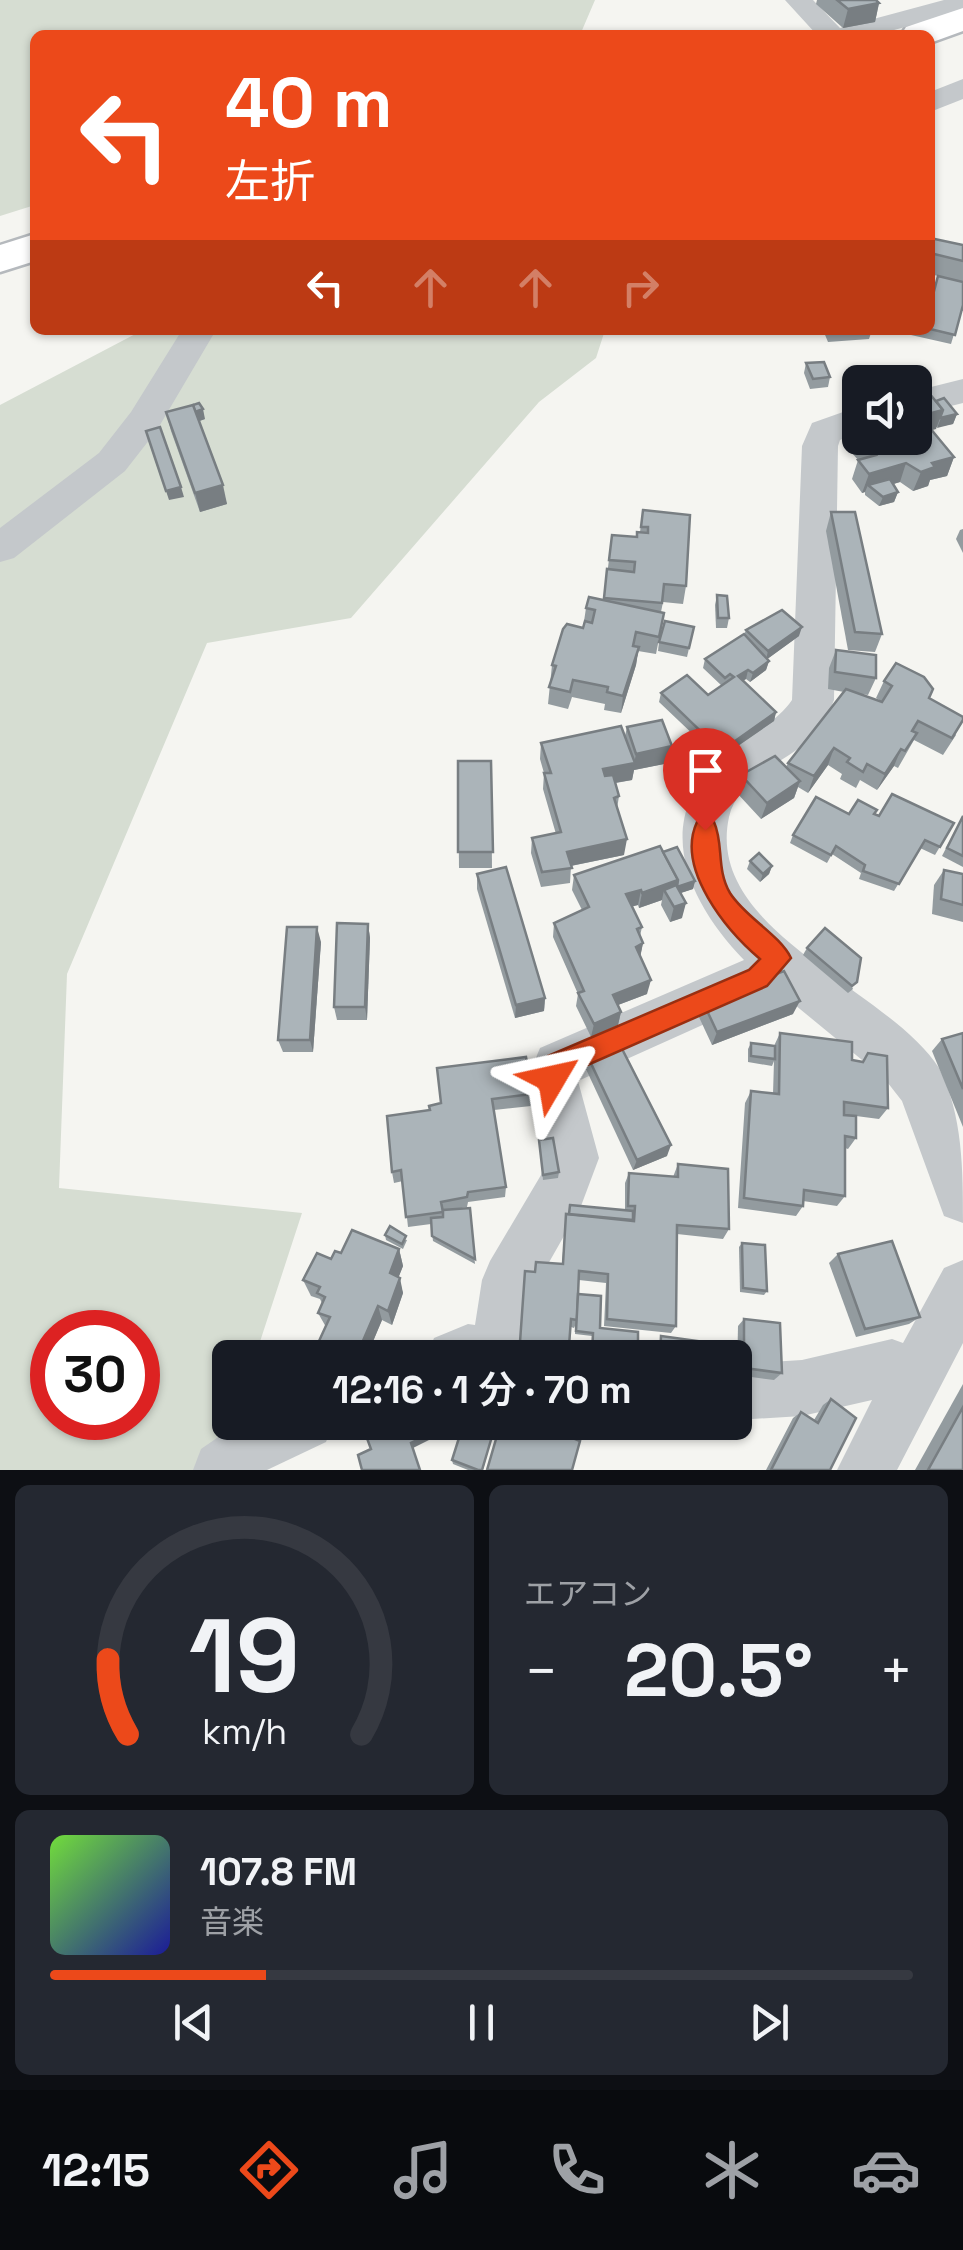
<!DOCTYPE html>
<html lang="ja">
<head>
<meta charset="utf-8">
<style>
	:root { --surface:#171b24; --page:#242831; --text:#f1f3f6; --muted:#9ea1a6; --line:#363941; --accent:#ec491a }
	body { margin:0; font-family:"Space Grotesk","Noto Sans JP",sans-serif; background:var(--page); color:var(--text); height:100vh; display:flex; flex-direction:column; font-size:38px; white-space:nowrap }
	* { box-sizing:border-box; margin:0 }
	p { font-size:32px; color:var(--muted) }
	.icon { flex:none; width:55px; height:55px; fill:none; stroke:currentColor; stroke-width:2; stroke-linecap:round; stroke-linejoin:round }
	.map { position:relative; height:1470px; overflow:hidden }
	.panel { display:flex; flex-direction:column; gap:15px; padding:15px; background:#0d0f14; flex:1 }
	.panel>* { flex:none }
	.guide { position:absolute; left:30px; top:30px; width:905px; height:305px; border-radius:15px; box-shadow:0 2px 8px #0004; background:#ec491a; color:#fff; overflow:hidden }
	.controls { position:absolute; left:842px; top:365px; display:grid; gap:20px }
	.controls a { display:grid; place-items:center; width:90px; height:90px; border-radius:15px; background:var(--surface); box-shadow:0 2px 8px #0004; font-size:50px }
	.speed { position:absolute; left:30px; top:1310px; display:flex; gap:20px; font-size:50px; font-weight:700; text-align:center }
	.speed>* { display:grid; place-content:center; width:130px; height:130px; border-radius:50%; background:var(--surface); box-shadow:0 2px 8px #0004; line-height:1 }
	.speed .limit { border:15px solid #d22; background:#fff; color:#111 }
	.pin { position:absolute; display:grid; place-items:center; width:85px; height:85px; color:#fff; margin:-102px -42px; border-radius:50% 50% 50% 0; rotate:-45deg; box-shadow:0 0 10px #0007 }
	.pin .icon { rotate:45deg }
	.me { position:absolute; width:110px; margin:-55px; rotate:54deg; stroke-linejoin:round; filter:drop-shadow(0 0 8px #0008) }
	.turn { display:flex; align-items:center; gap:35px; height:210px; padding:0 30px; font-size:45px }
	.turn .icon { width:130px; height:130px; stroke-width:2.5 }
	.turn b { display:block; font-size:70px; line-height:85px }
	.lanes { display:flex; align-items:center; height:95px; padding:0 30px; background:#0003; justify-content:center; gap:50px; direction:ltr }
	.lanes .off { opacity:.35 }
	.big { font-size:75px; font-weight:600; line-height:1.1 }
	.panel .widget { flex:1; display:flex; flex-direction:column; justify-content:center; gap:15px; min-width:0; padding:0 35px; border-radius:15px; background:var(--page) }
	.panel .dial { align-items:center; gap:0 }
	.dial svg { height:260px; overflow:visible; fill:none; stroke:var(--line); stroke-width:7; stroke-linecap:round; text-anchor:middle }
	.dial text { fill:var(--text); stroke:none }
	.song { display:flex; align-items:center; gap:30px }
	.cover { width:120px; height:120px; border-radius:15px; background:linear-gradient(135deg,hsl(100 70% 55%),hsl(240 70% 35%)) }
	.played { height:10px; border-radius:5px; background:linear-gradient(90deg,var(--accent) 25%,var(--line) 25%) }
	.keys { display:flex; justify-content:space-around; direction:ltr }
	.heat { display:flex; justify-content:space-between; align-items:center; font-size:55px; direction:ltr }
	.panel .tiles { flex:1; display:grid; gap:15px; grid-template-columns:1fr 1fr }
	.widget:last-child { grid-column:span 2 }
	.trip { position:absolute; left:212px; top:1340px; width:540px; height:100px; border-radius:15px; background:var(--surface); box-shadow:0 2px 8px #0004; font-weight:600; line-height:100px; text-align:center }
	.menu { display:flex; height:160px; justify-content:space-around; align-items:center; background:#090b0e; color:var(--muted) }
	.menu .icon { width:70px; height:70px }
	.menu .on { color:var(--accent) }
	.menu b { font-size:45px; color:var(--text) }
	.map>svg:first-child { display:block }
	.green { fill:#d6ddd2; fill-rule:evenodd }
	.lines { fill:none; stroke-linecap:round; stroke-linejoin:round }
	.primary-casing { stroke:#b5b9bd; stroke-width:5 }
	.street { fill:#c4c8cb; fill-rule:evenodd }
	.primary { fill:#fff; fill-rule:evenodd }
	.wall { fill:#939b9f }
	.shaded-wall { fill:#787e82 }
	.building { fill:#abb4b9; stroke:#787e82; stroke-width:2.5 }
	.route { fill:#ec491a; stroke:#992f11; stroke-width:2.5 }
</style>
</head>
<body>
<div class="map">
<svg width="963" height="1470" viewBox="0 0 963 1470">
	<rect width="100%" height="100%" fill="#f5f5f1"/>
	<!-- green -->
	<g class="green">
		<polygon points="0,0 595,0 580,35 35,35 35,205 0,216"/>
		<path d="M 143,330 L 605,330 L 596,358 L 539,402 L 351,618 L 207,643 L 67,974 L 59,1188 L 302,1213 L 255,1357 L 230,1358 L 230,1422 L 234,1423 L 218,1470 L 0,1470 L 0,405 ZM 52,1332 L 138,1332 L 138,1418 L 52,1418 Z"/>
	</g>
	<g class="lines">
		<!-- primary casing -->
		<g class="primary-casing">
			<g id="primary">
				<polygon points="963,8 963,31 930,43 930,35 901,35 906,27"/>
				<polygon points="35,234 35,261 0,272 0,245"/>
			</g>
		</g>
		<!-- street -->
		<g class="street">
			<polygon points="785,0 813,0 840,28 944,0 963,0 963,11 876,35 817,35"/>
			<polygon points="963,79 963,99 930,112 930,92"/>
			<polygon points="182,330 216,330 157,430 125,471 14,558 0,562 0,528 99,453 131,412"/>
			<polygon points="963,379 963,403 915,415 915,391"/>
			<path d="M 860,406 L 860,432 L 840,440 L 838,446 L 834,700 C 830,709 827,720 821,728 C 796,760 739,773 729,817 C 704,932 888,988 939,1068 C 963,1115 963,1170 963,1223 L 944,1216 L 902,1101 L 884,1078 L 778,991 L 578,1081 L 599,1158 L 581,1206 L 535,1287 L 528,1345 L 533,1358 L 426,1358 L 434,1338 L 468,1324 L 475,1325 L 482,1280 L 490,1261 L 541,1175 L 547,1158 L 527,1079 L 540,1048 L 744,960 C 689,903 650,822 721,758 C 742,739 776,724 792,700 L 802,446 L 812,423 Z"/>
			<polygon points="963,1260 963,1343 897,1470 837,1470 872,1400 802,1416 735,1420 735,1364 802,1360 892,1339 903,1343 944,1268"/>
			<polygon points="240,1422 334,1422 326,1442 267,1470 193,1470 201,1449"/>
		</g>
		<!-- primary -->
		<use href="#primary" class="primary"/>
	</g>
	<!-- wall -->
	<g class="wall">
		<polygon points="817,0 876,0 879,3 875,22 843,28 816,4"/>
		<polygon points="930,238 963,245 963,311 961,311 951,344 911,335 912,330 930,330 930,294 932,295 938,276 930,274"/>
		<polygon points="823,330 872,330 869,339 828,342"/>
		<polygon points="806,363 830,377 828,387 810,389 804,373"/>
		<polygon points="936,401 957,414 953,424 936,427 932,430 954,457 947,476 930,480 928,486 913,491 900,482 893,484 898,492 894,502 879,506 865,495 865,492 862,493 852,479 858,460 842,441 847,427 859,437 860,435 860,438 915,438"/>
		<polygon points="166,412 205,419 199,421 227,504 200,512 171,431"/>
		<polygon points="643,510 686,586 683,604 663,602 661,612 664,613 656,654 638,651 636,665 621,713 604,710 605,704 572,697 568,709 548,704 552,665 583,628 586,608 604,600 612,535 637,537 640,532"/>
		<polygon points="831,512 882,634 875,652 848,650 826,531"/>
		<polygon points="963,529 963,553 956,539 960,530"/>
		<polygon points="717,595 729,618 727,628 716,628 715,605"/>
		<polygon points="694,627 687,657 658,651 659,642"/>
		<polygon points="746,630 799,636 767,659 769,661 766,670 750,682 746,679 743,681 776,712 774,721 719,759 659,702 661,693 708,695 722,686 703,668 705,659 744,635"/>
		<polygon points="836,650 876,678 868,695 861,694 882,702 876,698 884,681 929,698 956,735 943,755 914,740 898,768 894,766 877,790 860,780 856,788 840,779 842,774 828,765 808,793 798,787 794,798 761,819 736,792 741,775 786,767 788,763 844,692 828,689 829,668"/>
		<polygon points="627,727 669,763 634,770 632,780 616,783 619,796 617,809 624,855 571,866 570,883 541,887 531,853 532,838 556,834 543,789 544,773 540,759 541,743 625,736"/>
		<polygon points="458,761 491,761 492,868 459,868"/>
		<polygon points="849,814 874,814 879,816 954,823 935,855 920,848 894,891 859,879 861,873 832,854 827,863 790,843 793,835"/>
		<polygon points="963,815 963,867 942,856"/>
		<polygon points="663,852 695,881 693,889 680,893 682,918 670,922 661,905 662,900 639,908 638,905 632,906 642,927 640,936 643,943 640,957 647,994 618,1005 621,1012 618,1025 591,1037 576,1006 578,994 553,937 554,923 582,910 572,890 574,875"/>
		<polygon points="750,861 772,866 769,874 760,882 747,869"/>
		<polygon points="944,870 963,874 963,922 932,914 934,885"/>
		<polygon points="477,874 545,998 544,1011 515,1018 477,889"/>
		<polygon points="368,924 370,938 367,1020 337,1020 334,1007"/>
		<polygon points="825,928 853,989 848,993 803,955 807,948"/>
		<polygon points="321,942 313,1052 283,1052 278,1040"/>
		<polygon points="703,1002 793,1014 712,1045 698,1015"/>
		<polygon points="780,1033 852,1060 888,1108 879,1119 856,1116 856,1138 848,1149 845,1148 845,1196 837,1206 803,1201 803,1206 796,1216 738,1208 745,1103 751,1091 773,1094 774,1061 772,1066 748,1062 748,1049 751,1043 774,1046"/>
		<polygon points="963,1033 963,1127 932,1051 942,1039"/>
		<polygon points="587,1055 667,1156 633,1170 585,1067"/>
		<polygon points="532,1094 531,1106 494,1110 506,1187 505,1197 468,1202 467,1207 456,1209 470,1208 475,1264 433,1241 431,1224 408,1227 403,1181 394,1183 392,1172 430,1110 429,1106"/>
		<polygon points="539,1140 559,1172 558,1178 543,1180"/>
		<polygon points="678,1164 729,1229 723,1239 677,1234 676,1326 671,1333 604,1326 606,1283 579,1280 578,1294 600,1328 638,1342 648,1358 591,1358 592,1336 575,1334 575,1326 574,1328 571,1327 567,1353 519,1349 525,1271 534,1272 562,1264 566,1214 625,1210 625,1183 629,1173 673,1177"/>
		<polygon points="385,1235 407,1240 403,1249 386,1240"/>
		<polygon points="742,1243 767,1291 764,1295 740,1292 739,1247"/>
		<polygon points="399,1249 403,1266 398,1278 403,1293 392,1325 382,1320 366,1358 302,1358 323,1348 319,1341 326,1327 318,1313 322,1303 320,1299 311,1296 303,1280 341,1253"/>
		<polygon points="838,1254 920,1317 909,1324 856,1337 829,1263"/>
		<polygon points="744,1319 782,1373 774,1380 737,1375 738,1326"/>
		<polygon points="963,1384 963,1470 915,1470"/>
		<polygon points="831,1399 830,1470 766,1470 793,1418 801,1412 814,1420 823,1405"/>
		<polygon points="493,1433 483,1470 468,1470 453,1464 452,1460"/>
	</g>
	<!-- shaded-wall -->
	<g class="shaded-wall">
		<polygon points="879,3 875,22 843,28 848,9"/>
		<polygon points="203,409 205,419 194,423 191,413"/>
		<polygon points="943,410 936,429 915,435 920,416"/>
		<polygon points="957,414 953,424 937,428 941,418"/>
		<polygon points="954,457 947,476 930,480 928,486 913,491 921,472 932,463"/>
		<polygon points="906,463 900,482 874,490 868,485 865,492 862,493 869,474"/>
		<polygon points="223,485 227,504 200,512 195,493"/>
		<polygon points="181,487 184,497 169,500 166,491"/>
		<polygon points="898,492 894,502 879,506 883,497"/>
		<polygon points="802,627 799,636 766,660 768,651"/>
		<polygon points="639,647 636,665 621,713 623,696"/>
		<polygon points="769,661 766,670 750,682 753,673"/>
		<polygon points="748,670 746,679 735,685 738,676"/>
		<polygon points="776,712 774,721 719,759 721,751"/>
		<polygon points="672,746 669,763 634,770 632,780 601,785 603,769 634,764 636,754"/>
		<polygon points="834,748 828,765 808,793 814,776"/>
		<polygon points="901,749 894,766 877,790 885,774"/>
		<polygon points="800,781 794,798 761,819 767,803"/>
		<polygon points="627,839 624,855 565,867 567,852"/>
		<polygon points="772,866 769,874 760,882 763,874"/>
		<polygon points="678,880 695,881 693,889 669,897 664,890 662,900 639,908 642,893"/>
		<polygon points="641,890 638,905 623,909 626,894"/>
		<polygon points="686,903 682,918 670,922 674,907"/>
		<polygon points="368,924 370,938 367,1020 365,1007"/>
		<polygon points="317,927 321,942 313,1052 310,1040"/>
		<polygon points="643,943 640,958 636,947"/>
		<polygon points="651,980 647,994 610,1008 613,995"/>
		<polygon points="545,998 544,1011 515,1018 516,1005"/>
		<polygon points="800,1001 793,1014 712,1045 717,1032"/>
		<polygon points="621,1012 618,1025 591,1037 594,1024"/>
		<polygon points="671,1145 667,1156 633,1170 637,1160"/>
		<polygon points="399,1249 403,1266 394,1289 390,1273"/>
		<polygon points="400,1278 403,1293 392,1325 388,1311"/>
		<polygon points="378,1306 382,1320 366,1358 356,1358"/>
		<polygon points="436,1431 437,1436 413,1448 411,1443"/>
	</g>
	<!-- building -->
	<g class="building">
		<polygon points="837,0 876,0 879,3 848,9"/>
		<polygon points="930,238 963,245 963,261 930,253"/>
		<polygon points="938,276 963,282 963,305 955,335 930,329 930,294 933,295"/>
		<polygon points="829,330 860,330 830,332"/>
		<polygon points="824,362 830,377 813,379 806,363"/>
		<polygon points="929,393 943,410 920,416 954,457 932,463 935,467 921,472 906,463 869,474 858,460 876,455 861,438 915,438 915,397"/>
		<polygon points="944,398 957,414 940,418 943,410 936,401"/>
		<polygon points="199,403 203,409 195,412 193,405"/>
		<polygon points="193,405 223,485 195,493 166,412"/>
		<polygon points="850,426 859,437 856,444 845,431 847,427"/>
		<polygon points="160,427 181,487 166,491 146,431"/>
		<polygon points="890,479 898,492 883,497 868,485"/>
		<polygon points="643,510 690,515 686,586 664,584 662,603 604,598 607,569 634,572 635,562 609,560 612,535 637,537 637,532 648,533 648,527 641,527"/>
		<polygon points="831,512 855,512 882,634 855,632"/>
		<polygon points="717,595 727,596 729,618 718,618"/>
		<polygon points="589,597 664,613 659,637 636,632 633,646 639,647 623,696 607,692 608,687 573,680 570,692 549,687 556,666 552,665 563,629 567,624 583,628 585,621 592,623 595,610 586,608"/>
		<polygon points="782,610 802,627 768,651 746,630"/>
		<polygon points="665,621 694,627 689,648 659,642"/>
		<polygon points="744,634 769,661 753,673 748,670 738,676 776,712 721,751 661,693 687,675 708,695 734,677 730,674 725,678 705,659"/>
		<polygon points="836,650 876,655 876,678 835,672"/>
		<polygon points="896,663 924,677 933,689 929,698 963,717 963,720 952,738 918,721 912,731 917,733 905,751 901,749 885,774 867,764 863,772 847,762 850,758 834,748 814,776 788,763 846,689 882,702 892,686 884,681"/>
		<polygon points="662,720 672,746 636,754 627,727"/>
		<polygon points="621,726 635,763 603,769 605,776 613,775 619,796 614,798 627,839 567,852 572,868 542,872 532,838 561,832 544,773 551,773 541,743"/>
		<polygon points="775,756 800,781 767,803 741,775"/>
		<polygon points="458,761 491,761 493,852 458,852"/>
		<polygon points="892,794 954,823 940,847 925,840 899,884 863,871 865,865 836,846 831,855 793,835 816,797 849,814 858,800 877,810 874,814 879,816"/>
		<polygon points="963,816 963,856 947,848"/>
		<polygon points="660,846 678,880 642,893 641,890 626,894 642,927 637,929 643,943 636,947 651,980 613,995 621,1012 594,1024 578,993 584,991 554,923 589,907 574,875"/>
		<polygon points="677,847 695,881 677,887 678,880 663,852"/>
		<polygon points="759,853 772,866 763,874 750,861"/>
		<polygon points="506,867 545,998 516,1005 477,874"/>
		<polygon points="944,870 963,874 963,905 941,899"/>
		<polygon points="676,885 686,903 674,907 664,890"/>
		<polygon points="337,923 368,924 365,1007 334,1007"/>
		<polygon points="287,927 317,927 310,1040 278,1040"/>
		<polygon points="825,928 861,958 857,982 852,986 807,948"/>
		<polygon points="784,971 800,1001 717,1032 703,1002"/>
		<polygon points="780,1033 852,1042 852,1060 863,1062 868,1053 887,1056 888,1108 844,1102 844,1115 856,1116 856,1138 845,1136 845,1196 804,1190 803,1206 744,1198 751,1091 779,1094"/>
		<polygon points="963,1033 963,1089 942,1039"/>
		<polygon points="618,1041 671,1145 637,1160 587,1055"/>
		<polygon points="751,1043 775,1046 775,1059 751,1056"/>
		<polygon points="526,1057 532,1094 492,1099 506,1187 468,1192 467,1197 441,1202 443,1212 406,1217 401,1170 392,1172 387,1116 430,1110 429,1106 441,1103 437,1068"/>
		<polygon points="553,1138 559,1172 543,1175 539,1140"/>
		<polygon points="678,1164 728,1169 729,1229 677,1225 676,1326 607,1319 608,1274 579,1271 577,1320 571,1319 569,1346 520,1342 525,1271 535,1272 536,1262 563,1264 566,1214 634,1221 635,1206 628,1206 629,1173 678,1177"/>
		<polygon points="570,1205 633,1211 633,1220 569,1214"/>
		<polygon points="470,1208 475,1259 432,1236 431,1218 443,1217 443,1210"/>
		<polygon points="390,1226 406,1236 402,1244 385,1235"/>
		<polygon points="352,1230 399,1249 390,1273 400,1278 388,1311 378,1306 356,1357 319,1341 330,1317 318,1313 325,1297 317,1293 320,1287 303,1280 317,1253 331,1259 335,1251 341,1253"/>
		<polygon points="892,1241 920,1317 865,1329 838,1254"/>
		<polygon points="742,1243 765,1245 767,1291 743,1288"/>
		<polygon points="578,1294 601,1296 600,1328 638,1332 638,1342 648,1343 648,1358 592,1358 593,1333 576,1331"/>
		<polygon points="744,1319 780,1323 782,1373 744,1368"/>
		<polygon points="661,1336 705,1342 705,1358 660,1358"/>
		<polygon points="308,1342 333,1352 331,1358 302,1358"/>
		<polygon points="831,1399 856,1418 830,1470 771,1470 801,1412 818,1423"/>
		<polygon points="963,1407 963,1470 928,1470"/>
		<polygon points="361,1422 433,1422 436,1431 411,1443 420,1470 362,1470 358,1455 371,1449"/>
		<polygon points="464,1422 493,1433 482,1470 478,1470 452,1460"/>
		<polygon points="501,1422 534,1422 580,1441 572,1470 487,1470"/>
	</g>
	<!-- route -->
	<path class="route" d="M 705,819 L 714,822 C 724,844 716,869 730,893 C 745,917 780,935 791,958 L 767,986 L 567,1074 L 561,1088 L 552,1092 L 543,1088 L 539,1079 L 548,1056 L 749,970 L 760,959 C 727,931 675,869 697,822 Z"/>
</svg>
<div class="controls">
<a><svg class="icon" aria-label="sound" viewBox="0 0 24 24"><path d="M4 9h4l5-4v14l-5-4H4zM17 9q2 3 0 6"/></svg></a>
</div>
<div class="speed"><div class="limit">30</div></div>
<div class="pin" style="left:705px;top:830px;background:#d93025"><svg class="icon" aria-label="arrive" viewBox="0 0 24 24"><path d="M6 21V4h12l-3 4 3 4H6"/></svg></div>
<svg class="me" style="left:552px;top:1079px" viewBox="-20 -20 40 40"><path d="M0-17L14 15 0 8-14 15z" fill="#ec491a" stroke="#fff" stroke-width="4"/></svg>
<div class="trip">12:16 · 1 分 · 70 m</div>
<div class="guide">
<div class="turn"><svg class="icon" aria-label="left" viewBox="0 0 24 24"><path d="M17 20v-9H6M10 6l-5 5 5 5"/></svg><div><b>40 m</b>左折</div></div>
<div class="lanes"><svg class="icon" aria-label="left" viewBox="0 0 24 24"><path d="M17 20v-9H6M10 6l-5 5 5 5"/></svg><svg class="icon off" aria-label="ahead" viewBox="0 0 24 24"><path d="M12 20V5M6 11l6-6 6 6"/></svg><svg class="icon off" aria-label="ahead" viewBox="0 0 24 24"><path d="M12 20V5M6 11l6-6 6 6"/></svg><svg class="icon off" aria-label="right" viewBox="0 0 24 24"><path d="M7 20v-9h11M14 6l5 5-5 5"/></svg></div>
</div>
</div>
<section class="panel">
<div class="tiles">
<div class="widget dial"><svg viewBox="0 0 100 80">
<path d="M14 69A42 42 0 1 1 86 69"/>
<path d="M14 69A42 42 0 0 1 8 46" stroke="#ec491a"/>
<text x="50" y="56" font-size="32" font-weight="700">19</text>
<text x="50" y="72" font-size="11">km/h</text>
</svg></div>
<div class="widget"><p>エアコン</p>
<div class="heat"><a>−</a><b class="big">20.5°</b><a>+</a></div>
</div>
<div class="widget">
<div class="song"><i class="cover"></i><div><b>107.8 FM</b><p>音楽</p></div></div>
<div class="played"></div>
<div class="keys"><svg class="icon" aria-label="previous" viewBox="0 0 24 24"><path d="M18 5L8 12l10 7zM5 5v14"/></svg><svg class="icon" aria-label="pause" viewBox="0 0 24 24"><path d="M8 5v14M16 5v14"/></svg><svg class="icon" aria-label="next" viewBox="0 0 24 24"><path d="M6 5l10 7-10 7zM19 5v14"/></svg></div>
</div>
</div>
</section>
<nav class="menu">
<b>12:15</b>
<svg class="icon on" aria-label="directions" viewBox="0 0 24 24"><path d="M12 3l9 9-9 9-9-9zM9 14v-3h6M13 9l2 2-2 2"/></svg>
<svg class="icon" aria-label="music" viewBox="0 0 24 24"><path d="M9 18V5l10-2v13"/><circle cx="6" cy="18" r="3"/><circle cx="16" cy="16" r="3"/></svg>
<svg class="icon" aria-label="phone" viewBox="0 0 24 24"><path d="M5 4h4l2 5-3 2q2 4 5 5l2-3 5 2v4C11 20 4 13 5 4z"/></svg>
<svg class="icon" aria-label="climate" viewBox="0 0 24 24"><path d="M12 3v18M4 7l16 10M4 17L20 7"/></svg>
<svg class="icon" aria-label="car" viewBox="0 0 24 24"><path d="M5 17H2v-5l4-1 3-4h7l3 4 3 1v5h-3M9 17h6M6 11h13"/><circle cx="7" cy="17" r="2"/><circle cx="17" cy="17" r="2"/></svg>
</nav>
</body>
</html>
